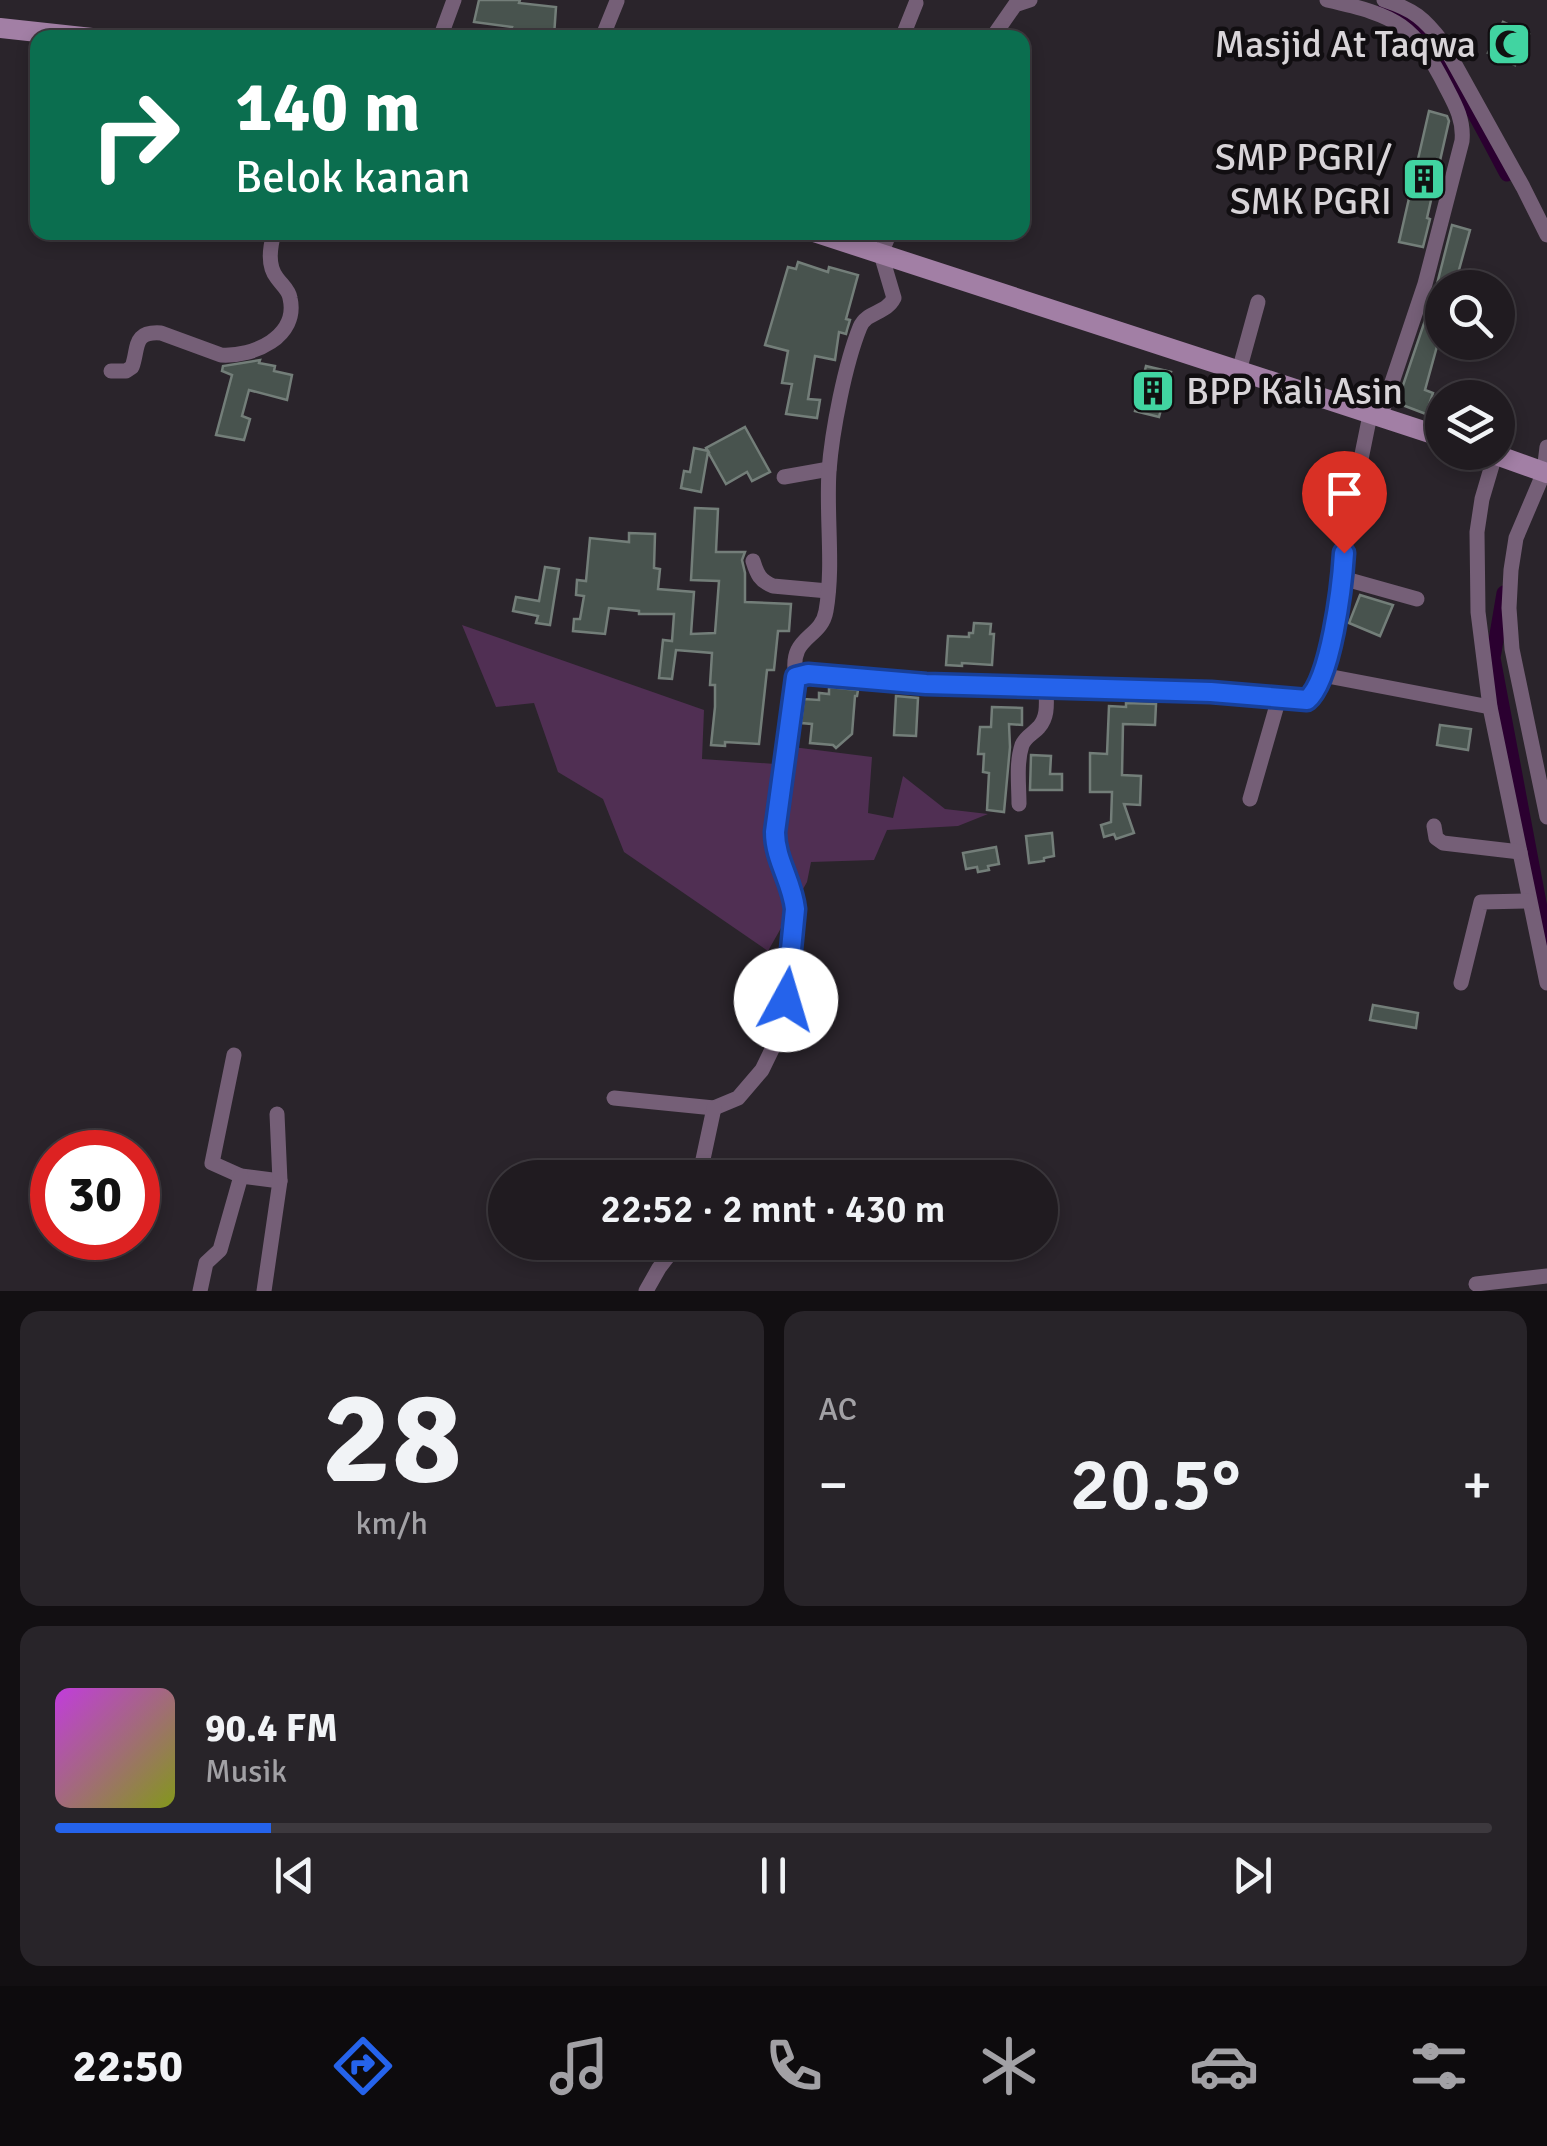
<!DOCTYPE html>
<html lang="id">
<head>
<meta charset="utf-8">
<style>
	:root { --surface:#201b20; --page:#282429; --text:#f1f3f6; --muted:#a2a1a5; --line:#3d393e; --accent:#2563eb }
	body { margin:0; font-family:Signika,sans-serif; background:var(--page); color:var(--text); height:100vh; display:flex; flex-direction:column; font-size:38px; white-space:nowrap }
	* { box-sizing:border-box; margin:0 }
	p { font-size:32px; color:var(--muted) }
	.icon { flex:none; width:55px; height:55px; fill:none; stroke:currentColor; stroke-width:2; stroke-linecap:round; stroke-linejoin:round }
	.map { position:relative; height:1291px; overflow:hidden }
	.side { display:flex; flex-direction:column; gap:20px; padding:20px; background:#120f12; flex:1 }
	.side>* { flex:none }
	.guide { position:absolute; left:30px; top:30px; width:1000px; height:210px; border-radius:20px; box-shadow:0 5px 15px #0003,0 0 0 2px var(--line); background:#0b6e4f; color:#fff; overflow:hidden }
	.controls { position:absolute; left:1425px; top:270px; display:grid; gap:20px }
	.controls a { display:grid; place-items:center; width:90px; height:90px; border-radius:50%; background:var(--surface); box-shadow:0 5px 15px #0003,0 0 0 2px var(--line); font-size:50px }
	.speed { position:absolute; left:30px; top:1130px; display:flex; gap:20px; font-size:50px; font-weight:700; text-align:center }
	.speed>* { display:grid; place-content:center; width:130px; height:130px; border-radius:50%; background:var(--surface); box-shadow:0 5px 15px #0003,0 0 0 2px var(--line); line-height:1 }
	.speed .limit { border:15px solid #d22; background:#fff; color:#111 }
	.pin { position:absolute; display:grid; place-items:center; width:85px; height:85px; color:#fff; margin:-102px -42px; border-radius:50% 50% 50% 0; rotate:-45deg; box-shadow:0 0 10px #0007 }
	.pin .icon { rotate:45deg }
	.me { position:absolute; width:110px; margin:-55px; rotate:6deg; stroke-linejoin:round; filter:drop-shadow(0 0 8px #0008) }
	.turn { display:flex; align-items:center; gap:35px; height:210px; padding:0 40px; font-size:45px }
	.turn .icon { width:130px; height:130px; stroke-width:2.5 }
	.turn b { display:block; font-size:70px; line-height:85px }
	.big { font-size:75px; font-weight:600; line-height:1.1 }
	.side .widget { flex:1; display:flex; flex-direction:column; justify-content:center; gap:15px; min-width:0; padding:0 35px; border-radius:20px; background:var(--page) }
	.side .dial { align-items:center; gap:0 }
	.dial b { font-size:130px; line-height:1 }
	.song { display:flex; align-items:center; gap:30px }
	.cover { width:120px; height:120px; border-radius:15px; background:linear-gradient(135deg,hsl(290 70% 55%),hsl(70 70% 35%)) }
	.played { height:10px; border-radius:5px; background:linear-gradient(90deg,var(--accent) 15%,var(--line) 15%) }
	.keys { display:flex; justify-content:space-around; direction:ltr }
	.heat { display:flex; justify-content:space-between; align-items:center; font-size:55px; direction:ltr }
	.side .tiles { flex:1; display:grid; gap:20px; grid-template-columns:1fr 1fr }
	.widget:last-child { grid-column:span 2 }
	.trip { position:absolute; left:488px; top:1160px; width:570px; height:100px; border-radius:50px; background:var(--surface); box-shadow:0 5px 15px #0003,0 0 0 2px var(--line); font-weight:600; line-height:100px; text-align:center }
	.tab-bar { display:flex; height:160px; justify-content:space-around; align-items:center; background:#0d0b0d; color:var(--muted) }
	.tab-bar .icon { width:70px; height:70px }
	.tab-bar .current { color:var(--accent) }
	.tab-bar b { font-size:45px; color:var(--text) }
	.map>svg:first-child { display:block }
	.green { fill:#502f53 }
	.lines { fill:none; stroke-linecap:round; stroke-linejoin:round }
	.canal { stroke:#2b0030; stroke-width:15 }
	.building { fill:#48534e; stroke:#737e79; stroke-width:2.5 }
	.street { stroke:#755f77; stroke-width:15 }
	.secondary { stroke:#a27fa5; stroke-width:20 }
	.route-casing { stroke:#184099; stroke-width:25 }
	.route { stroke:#2563eb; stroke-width:18 }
	.labels { text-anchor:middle; stroke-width:9; stroke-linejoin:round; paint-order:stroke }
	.poi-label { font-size:38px; fill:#d8d4d8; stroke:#110e11; text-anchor:end }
</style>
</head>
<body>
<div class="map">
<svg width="1547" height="1291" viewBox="0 0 1547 1291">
	<rect width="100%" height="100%" fill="#2a242b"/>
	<!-- green -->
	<polygon class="green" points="462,625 704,710 702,759 775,764 777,745 872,757 868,813 893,818 903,776 945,809 988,814 958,826 887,830 874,860 811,862 807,882 768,951 624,852 603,799 558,772 534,703 496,707"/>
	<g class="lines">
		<!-- canal -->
		<g class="canal">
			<path d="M 1382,12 C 1389,14 1398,15 1404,18 C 1435,32 1489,141 1507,174"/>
			<polyline points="1504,593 1493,658 1547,945"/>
		</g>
	</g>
	<!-- building -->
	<g class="building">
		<polygon points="479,0 520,0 519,3 556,7 554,36 510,32 512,27 474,22"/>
		<polygon points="1503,22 1529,34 1515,65 1488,53"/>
		<polygon points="1429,111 1447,116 1449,121 1427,218 1430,219 1423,247 1399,242"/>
		<polygon points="1452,225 1470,230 1454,288 1442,288 1442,328 1425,390 1433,393 1426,414 1397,403 1436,288"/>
		<polygon points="798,262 828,272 829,267 858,275 846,319 850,320 847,330 846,334 839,332 835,360 815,356 808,399 820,400 817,418 786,414 792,384 782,383 788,351 765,345 788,267 796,269"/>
		<polygon points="260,360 259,363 275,366 274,371 292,375 287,400 249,390 242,416 250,419 244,440 216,435 232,375 222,371 223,366"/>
		<polygon points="1146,366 1171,372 1159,417 1135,411"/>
		<polygon points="745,427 770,472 752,481 747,472 726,484 708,452 701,492 681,488 684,471 690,472 694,448 708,451 706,448"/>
		<polygon points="695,508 718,509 716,552 745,552 742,560 745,573 745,602 791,604 789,631 778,631 774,670 767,670 759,744 725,742 725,746 711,745 715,707 715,685 710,685 712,653 676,650 672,679 659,678 663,640 672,641 674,614 639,614 639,611 609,608 605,634 573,631 574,619 580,619 584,596 576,595 577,580 586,581 590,538 629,542 629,533 655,534 654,568 660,569 658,589 694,592 691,634 715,633 719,581 691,580"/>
		<polygon points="545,567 559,569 550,625 536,623 538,616 513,611 516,597 539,601"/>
		<polygon points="1360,595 1393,605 1380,636 1349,623"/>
		<polygon points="974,623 991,624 990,634 994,634 992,665 962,663 962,666 946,665 948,636 969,637 969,633 973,633"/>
		<polygon points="829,687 858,690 857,696 855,696 852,734 836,748 833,745 810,743 812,724 801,723 804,699 819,700 819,693 829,694"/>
		<polygon points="896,696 918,698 916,736 894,735"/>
		<polygon points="1126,703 1156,704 1155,725 1123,724 1122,775 1141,776 1140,805 1124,804 1134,833 1116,839 1114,834 1104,837 1101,825 1111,822 1112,792 1090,792 1090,753 1107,754 1109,706 1126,707"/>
		<polygon points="992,707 1022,708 1022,725 1009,724 1010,747 1004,812 987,810 989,773 983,772 984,754 978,754 980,727 991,727"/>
		<polygon points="1440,725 1471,729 1468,750 1437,745"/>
		<polygon points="1031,755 1051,756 1050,774 1062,774 1062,790 1030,790"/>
		<polygon points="1052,833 1054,856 1044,858 1044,861 1029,863 1026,836"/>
		<polygon points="996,847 999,864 988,866 989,870 978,872 977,867 966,869 963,853"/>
		<polygon points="1373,1005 1418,1013 1416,1028 1370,1020"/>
	</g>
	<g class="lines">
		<!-- street -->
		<g class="street">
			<path d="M 1327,0 C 1398,16 1414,24 1447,89 C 1456,106 1464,121 1462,141 L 1425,284 L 1380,418"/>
			<path d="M 1384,0 C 1414,10 1424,18 1443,43 L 1523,187 L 1547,235"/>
			<polyline points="440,38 454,0"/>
			<polyline points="602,38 617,1"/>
			<polyline points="902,38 916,3"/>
			<polyline points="992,38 1015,5 1030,0"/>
			<path d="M 111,371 L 126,371 L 132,367 C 139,348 132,331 161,333 L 221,355 C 253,357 299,337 290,298 C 289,290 282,285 277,278 C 267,265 270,248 274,232"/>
			<polyline points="1239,371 1258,302"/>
			<polyline points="1547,447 1544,472 1516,538 1511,570 1509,608 1512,649 1547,817"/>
			<polyline points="1495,455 1482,499 1477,532 1478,612 1490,707 1547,983"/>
			<polyline points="784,477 829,469"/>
			<path d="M 753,561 C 757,574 760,581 773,586 L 828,591"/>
			<polyline points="1342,578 1417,599"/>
			<polyline points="1322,675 1490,707"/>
			<polyline points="796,677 808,674 926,684 1211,692 1307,700 1315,692 1322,675 1340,604 1347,528 1370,415"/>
			<polyline points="1250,799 1279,698"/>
			<path d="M 1019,804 C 1019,786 1016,763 1022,745 C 1026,736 1033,734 1039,727 C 1049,716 1046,701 1046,687"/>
			<polyline points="1434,826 1436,838 1443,843 1520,852"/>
			<polyline points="1461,983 1481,902 1529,901"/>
			<polyline points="234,1055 212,1163 241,1176 280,1181"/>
			<path d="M 614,1098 L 714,1108 L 738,1098 L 762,1070 L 778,1037 L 786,1000 L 795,909 C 792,882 775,860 775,832 L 796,677 C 788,635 821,640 826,611 C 834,565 826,517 829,471 C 832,431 845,364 860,327 C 867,311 886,314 894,298 L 881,254 L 890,232"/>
			<polyline points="699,1178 714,1108"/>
			<polyline points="1476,1284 1547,1276"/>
			<polyline points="200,1291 206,1263 220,1250 241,1176"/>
			<polyline points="264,1291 280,1181 277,1114"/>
			<polyline points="646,1291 659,1268 679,1242"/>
		</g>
		<!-- secondary -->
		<g class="secondary">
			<polyline points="0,28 92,38"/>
			<polyline points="814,232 1442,437"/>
			<polyline points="1488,452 1547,473"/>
		</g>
	</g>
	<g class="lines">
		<!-- route casing -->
		<g class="route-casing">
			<path id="route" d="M 786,1000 L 795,909 C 792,881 775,860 775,832 L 796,677 L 808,674 L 926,684 L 1211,692 L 1307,700 C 1331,680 1342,586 1344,553"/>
		</g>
		<!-- route -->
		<use href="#route" class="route"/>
	</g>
	<!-- icons -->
	<defs>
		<g id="mosque-square" transform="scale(2.25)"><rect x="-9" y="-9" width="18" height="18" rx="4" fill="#41d4a1" stroke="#110e11"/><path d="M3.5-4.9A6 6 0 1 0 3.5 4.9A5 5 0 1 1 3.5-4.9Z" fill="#111"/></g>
		<g id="building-square" transform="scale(2.25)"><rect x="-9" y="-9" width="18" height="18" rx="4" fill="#41d4a1" stroke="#110e11"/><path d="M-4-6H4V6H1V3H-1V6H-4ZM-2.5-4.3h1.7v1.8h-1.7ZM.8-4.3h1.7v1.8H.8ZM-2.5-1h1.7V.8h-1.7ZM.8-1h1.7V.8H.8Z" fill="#111"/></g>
	</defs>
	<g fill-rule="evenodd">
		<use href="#mosque-square" x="1509" y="44"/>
		<use href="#building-square" x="1424" y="179"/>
		<use href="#building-square" x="1153" y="391"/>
	</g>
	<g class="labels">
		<!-- poi labels -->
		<g class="poi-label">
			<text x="1476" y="57">Masjid At Taqwa</text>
			<text x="1392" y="170">SMP PGRI/<tspan x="1392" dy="44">SMK PGRI</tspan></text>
			<text x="1186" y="404" text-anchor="start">BPP Kali Asin</text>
		</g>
	</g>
</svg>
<div class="controls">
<a><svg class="icon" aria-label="search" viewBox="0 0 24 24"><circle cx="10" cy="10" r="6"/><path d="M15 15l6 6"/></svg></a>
<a><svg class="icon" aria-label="layers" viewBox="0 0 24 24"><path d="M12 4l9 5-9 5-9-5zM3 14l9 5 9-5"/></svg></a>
</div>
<div class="speed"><div class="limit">30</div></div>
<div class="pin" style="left:1344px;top:553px;background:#d93025"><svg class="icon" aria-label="arrive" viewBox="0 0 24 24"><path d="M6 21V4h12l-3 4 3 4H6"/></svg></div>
<svg class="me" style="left:786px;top:1000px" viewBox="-20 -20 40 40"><circle r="19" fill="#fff"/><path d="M0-13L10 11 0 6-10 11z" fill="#2563eb"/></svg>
<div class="trip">22:52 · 2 mnt · 430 m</div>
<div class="guide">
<div class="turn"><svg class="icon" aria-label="right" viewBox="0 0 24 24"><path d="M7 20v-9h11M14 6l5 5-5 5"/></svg><div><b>140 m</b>Belok kanan</div></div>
</div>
</div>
<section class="side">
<div class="tiles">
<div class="widget dial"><b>28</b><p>km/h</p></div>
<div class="widget"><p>AC</p>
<div class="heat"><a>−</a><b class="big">20.5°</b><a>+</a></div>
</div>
<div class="widget">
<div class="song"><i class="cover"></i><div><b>90.4 FM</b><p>Musik</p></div></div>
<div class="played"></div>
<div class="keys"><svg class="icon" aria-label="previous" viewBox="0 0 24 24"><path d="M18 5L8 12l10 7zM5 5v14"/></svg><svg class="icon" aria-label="pause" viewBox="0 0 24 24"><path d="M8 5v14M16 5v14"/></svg><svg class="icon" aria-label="next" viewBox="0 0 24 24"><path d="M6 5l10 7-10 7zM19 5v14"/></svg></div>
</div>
</div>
</section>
<nav class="tab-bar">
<b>22:50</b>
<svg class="icon current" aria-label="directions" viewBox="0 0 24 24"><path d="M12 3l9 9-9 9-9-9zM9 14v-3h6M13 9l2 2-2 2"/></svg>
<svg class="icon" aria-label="music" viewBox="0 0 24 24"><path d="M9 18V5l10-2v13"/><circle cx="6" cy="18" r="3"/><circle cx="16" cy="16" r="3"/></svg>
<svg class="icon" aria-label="phone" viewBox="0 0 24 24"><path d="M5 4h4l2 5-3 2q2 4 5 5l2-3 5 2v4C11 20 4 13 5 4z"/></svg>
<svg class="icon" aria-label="climate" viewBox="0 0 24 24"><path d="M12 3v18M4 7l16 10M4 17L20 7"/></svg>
<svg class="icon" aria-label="car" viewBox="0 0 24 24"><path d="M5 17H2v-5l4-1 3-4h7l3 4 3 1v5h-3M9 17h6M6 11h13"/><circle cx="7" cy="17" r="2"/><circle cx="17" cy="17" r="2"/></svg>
<svg class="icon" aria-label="filters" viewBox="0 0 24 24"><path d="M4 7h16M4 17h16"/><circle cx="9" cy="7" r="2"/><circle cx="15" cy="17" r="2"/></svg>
</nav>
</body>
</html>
